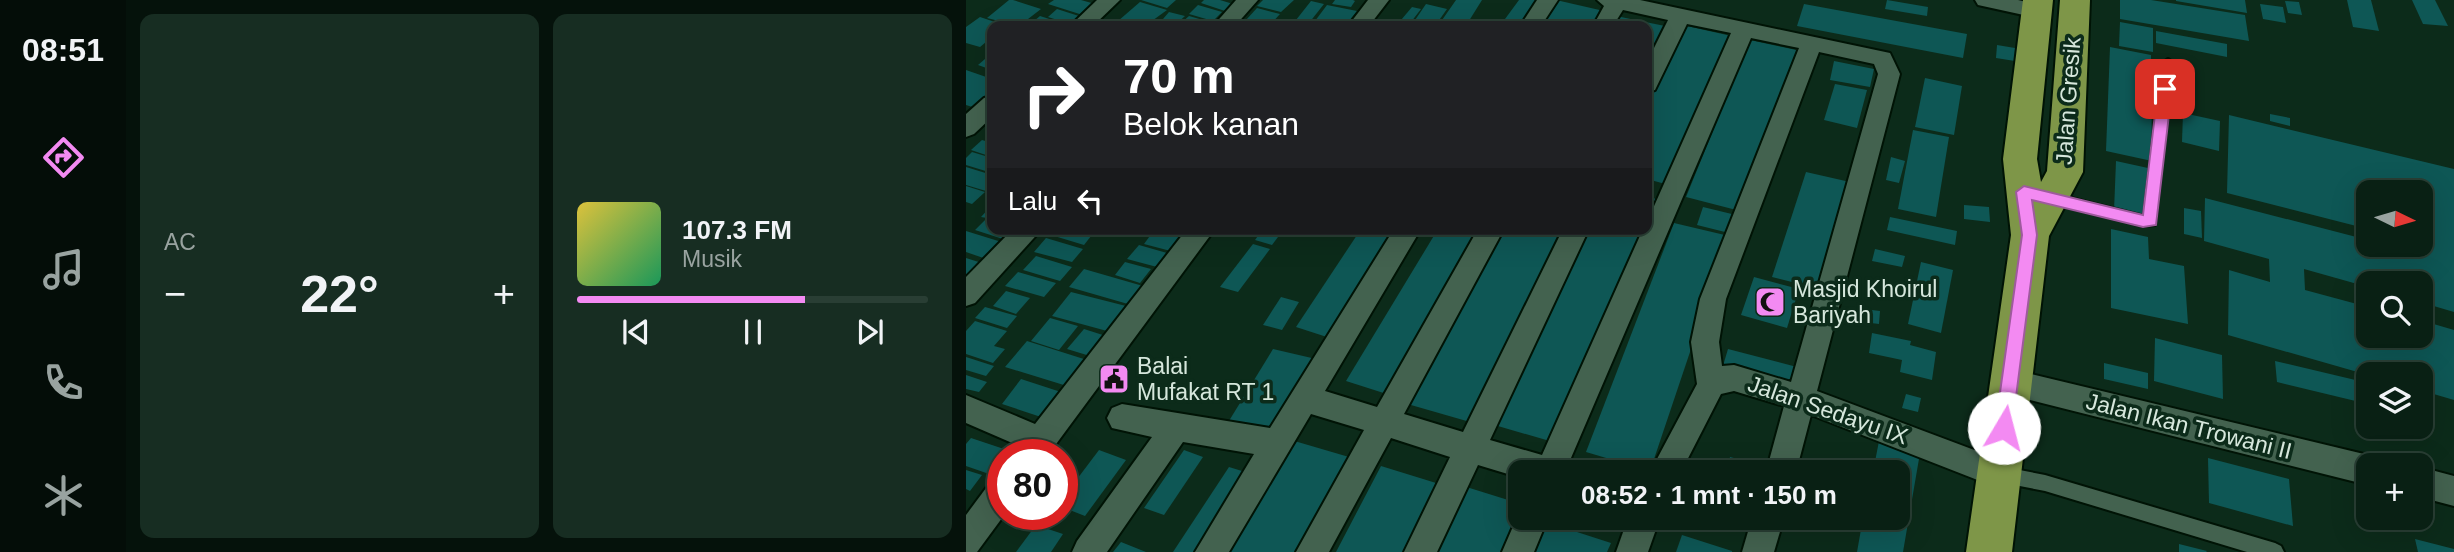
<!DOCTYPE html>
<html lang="id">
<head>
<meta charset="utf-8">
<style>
	:root { --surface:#092014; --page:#172d22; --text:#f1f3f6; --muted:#99a3a0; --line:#293e34; --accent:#f38af2 }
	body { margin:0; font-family:Arial,sans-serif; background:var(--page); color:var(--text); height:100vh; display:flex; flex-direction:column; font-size:26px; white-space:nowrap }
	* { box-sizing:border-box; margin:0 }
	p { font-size:23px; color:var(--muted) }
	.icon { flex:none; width:38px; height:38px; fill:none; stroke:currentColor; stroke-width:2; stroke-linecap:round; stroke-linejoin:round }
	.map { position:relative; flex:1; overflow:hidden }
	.side { display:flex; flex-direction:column; gap:14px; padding:14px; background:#05120b; width:840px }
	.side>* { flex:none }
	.banner { position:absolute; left:21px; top:21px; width:665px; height:214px; border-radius:14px; box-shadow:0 7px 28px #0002,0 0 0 2px var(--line); background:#202124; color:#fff; overflow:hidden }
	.needle { width:46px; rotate:95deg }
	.controls { position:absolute; left:1390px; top:180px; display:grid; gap:14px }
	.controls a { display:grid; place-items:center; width:77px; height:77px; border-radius:14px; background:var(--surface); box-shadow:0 7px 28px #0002,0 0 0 2px var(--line); font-size:35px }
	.speed { position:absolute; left:21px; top:439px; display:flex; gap:14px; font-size:35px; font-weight:700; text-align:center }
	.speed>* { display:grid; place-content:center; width:91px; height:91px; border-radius:50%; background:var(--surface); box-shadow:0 7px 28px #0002,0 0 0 2px var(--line); line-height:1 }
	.speed .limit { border:10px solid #d22; background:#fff; color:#111 }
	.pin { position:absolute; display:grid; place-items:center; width:60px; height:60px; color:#fff; margin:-30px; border-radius:14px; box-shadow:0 4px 10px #0006 }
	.me { position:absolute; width:77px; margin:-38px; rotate:8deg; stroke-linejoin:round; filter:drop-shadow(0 0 5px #0008) }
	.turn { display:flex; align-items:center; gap:24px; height:147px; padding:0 21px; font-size:32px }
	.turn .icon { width:91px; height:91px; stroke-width:2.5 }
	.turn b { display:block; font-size:49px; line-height:60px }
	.then { display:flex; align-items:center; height:66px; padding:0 21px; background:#0003; gap:14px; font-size:26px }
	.big { font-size:52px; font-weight:700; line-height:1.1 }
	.side .tile { flex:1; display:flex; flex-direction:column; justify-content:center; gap:10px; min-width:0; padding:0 24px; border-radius:14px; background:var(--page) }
	.song { display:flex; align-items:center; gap:21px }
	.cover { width:84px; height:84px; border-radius:10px; background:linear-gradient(135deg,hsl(50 70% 55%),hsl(150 70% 35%)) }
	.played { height:7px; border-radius:4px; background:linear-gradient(90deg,var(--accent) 65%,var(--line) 65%) }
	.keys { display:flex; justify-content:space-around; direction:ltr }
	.heat { display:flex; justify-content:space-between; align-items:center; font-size:38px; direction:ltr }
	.side .tiles { flex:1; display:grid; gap:14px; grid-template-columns:repeat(2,1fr) }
	.trip { position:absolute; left:542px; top:460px; width:402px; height:70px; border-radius:14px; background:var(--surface); box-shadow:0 7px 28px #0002,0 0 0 2px var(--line); font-weight:700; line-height:70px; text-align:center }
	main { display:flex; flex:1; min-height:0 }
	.menu { display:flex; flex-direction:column; width:126px; justify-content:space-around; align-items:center; background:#040d08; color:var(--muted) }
	.menu .icon { width:49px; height:49px }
	.menu .current { color:var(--accent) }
	.menu b { font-size:32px; color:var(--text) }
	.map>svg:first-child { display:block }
	.building { fill:#0e5755 }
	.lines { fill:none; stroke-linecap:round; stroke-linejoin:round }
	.lane-casing { stroke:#001305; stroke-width:4 }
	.street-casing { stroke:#001305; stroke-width:4 }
	.highway-casing { stroke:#001305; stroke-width:4 }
	.lane { fill:#43624f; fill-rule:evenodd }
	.street { fill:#43624f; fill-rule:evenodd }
	.highway { fill:#7e9648; fill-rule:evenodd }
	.route { fill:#f38af2; stroke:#9e5a9d; stroke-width:2 }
	.labels { text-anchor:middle; stroke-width:7; stroke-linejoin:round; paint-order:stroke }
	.street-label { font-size:23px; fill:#d6e7dc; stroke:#0c2b1a }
	.poi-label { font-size:23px; fill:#d6e7dc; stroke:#0c2b1a; text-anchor:start }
</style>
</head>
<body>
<main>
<nav class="menu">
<b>08:51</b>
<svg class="icon current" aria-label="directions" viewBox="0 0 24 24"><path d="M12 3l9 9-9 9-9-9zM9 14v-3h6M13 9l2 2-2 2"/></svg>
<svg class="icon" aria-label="music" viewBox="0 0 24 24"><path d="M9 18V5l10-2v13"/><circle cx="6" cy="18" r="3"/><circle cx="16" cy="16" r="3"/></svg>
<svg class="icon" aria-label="phone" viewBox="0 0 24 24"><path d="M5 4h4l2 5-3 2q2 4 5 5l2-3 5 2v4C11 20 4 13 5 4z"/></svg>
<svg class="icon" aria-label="climate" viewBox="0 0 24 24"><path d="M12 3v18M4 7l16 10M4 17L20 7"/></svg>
</nav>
<section class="side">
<div class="tiles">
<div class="tile"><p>AC</p>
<div class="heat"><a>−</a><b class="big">22°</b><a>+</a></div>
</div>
<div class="tile">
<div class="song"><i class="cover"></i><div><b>107.3 FM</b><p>Musik</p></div></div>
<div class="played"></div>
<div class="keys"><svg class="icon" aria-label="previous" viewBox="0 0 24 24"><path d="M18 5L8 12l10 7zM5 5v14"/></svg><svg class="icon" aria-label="pause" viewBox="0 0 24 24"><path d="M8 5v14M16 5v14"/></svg><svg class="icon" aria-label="next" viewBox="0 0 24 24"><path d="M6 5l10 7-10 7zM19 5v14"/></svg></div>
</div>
</div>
</section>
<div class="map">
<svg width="1488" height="552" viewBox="0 0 1488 552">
	<rect width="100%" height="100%" fill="#0c2b1a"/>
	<!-- building -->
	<g class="building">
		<polygon points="43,0 47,0 75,9 53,26 21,18"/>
		<polygon points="88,0 115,0 136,6 123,17 82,4"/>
		<polygon points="175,0 210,0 201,8"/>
		<polygon points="238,0 254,0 267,4 259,11 235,3"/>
		<polygon points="297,0 328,0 315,12 291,6"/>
		<polygon points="369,0 387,0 389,1 385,7 366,4"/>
		<polygon points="490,0 516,0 501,24 508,26 475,26 477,23 474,23"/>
		<polygon points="553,0 574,0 558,24 539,19"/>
		<polygon points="590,0 638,11 629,26 573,26"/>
		<polygon points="921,0 962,7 961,16 919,9"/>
		<polygon points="1154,0 1185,0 1279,15 1283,41 1154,19"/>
		<polygon points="1210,0 1279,0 1281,13 1210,1"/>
		<polygon points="1381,0 1405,0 1413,31 1387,27"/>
		<polygon points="1446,0 1469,0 1482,26 1457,24"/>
		<polygon points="345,1 358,4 343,23 330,20"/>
		<polygon points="1319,1 1333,2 1336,15 1322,13"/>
		<polygon points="174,2 201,10 179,26 152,21"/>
		<polygon points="460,4 481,9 469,26 445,26"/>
		<polygon points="838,4 1001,34 997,58 831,26"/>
		<polygon points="1294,4 1317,7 1320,23 1297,19"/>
		<polygon points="232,5 256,12 247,21 223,14"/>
		<polygon points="361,5 391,11 379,26 346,25"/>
		<polygon points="446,7 455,9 442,26 430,26"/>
		<polygon points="291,8 314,14 303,26 280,20"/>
		<polygon points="91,9 116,17 107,25 82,17"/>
		<polygon points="203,12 219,16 208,26 191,26"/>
		<polygon points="74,16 105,26 62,26"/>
		<polygon points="223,16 244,22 240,26 213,25"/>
		<polygon points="650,16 699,26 681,65 681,26 645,26"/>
		<polygon points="14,17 41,26 26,26 26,37 14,47 0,43 0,27"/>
		<polygon points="1154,22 1187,28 1187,52 1153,46"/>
		<polygon points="721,26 770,37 703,185 681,179 681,106"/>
		<polygon points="1190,31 1261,44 1261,57 1190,43"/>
		<polygon points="784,40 835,51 778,212 720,197"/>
		<polygon points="1031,45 1055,49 1055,62 1030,58"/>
		<polygon points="1144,47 1185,55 1186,161 1140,151"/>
		<polygon points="26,53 26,70 12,65"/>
		<polygon points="868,61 908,69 904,87 864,80"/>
		<polygon points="0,70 26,79 26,101 16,110 0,105"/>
		<polygon points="959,78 996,86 988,135 949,127"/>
		<polygon points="869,84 901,90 891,128 858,120"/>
		<polygon points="1217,113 1254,121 1253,151 1216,142"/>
		<polygon points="1304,114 1324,118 1324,126 1304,121"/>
		<polygon points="1263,115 1488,169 1488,312 1454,302 1454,284 1402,284 1402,287 1338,269 1339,290 1402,307 1402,336 1454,336 1454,320 1488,330 1488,400 1454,390 1454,374 1402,375 1262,335 1263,270 1304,282 1303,259 1238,241 1239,198 1402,240 1402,245 1433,248 1433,245 1454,245 1454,192 1402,192 1402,229 1261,193"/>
		<polygon points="947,130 983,137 970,217 932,209"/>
		<polygon points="16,140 26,143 26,157 5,150"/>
		<polygon points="6,152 26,158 26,173 0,165 0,158"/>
		<polygon points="925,157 939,161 933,183 920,180"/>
		<polygon points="1150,161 1182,168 1182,219 1148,211"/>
		<polygon points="0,167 26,175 26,185 20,191 0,185"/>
		<polygon points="840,172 884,182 854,289 806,277"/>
		<polygon points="0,186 19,192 6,204 0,202"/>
		<polygon points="681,196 693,200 685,217 681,216"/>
		<polygon points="26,205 26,229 50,229 40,240 9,230 21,218 15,217"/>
		<polygon points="998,205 1023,207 1024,222 998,219"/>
		<polygon points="737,207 774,216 767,234 731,225"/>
		<polygon points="1218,208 1235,211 1236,238 1218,234"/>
		<polygon points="924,217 991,231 989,245 921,230"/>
		<polygon points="708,223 763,236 684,471 620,452"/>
		<polygon points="91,229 124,229 129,231 118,245 85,235"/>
		<polygon points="189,229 193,229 228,239 216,254 178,244"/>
		<polygon points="297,229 318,229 306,245 289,240"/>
		<polygon points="395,229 436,229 367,339 330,327"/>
		<polygon points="472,229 521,229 427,396 380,381"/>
		<polygon points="530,229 604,229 511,424 438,403"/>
		<polygon points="614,229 680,229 594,444 525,424"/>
		<polygon points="1145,229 1182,237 1183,259 1218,266 1222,324 1145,308"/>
		<polygon points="0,231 42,244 26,261 0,252"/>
		<polygon points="80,238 117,249 106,262 68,252"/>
		<polygon points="287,244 304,249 272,292 254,287"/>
		<polygon points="173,245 201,253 191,267 161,259"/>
		<polygon points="909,249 939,256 936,267 906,261"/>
		<polygon points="70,256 106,267 94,281 57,270"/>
		<polygon points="0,258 19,264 0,279"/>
		<polygon points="159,262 185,269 174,283 149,275"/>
		<polygon points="955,262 987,270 975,333 942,324"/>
		<polygon points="118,269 177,286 162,304 103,287"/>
		<polygon points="52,272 90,283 78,297 39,286"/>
		<polygon points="788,277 833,289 821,328 775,315"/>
		<polygon points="40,291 64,298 50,314 27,306"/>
		<polygon points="105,292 160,306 141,331 86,316"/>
		<polygon points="315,297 333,302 316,330 297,325"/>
		<polygon points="19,307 51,316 41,328 9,318"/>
		<polygon points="898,309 914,311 913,324 897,322"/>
		<polygon points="84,318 112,326 93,350 65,341"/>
		<polygon points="9,321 41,331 28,346 39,349 27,363 0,354 0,331"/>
		<polygon points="118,329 140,336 124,356 101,349"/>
		<polygon points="906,333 945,341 944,345 970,352 966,380 934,372 936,360 903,353"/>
		<polygon points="1189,338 1256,355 1257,399 1188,381"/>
		<polygon points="61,341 121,360 101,386 39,367"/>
		<polygon points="307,349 350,359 303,441 258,429"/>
		<polygon points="762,349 831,367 825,388 756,369"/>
		<polygon points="0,357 28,366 20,376 0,370"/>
		<polygon points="1309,361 1402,383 1402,404 1311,382"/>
		<polygon points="1138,363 1182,373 1182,389 1138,379"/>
		<polygon points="151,365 163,368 146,393 134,390"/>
		<polygon points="0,375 21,382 13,392 0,389"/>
		<polygon points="55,379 98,393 78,418 36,404"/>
		<polygon points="940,394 955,398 952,412 936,408"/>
		<polygon points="5,438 44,451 37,455 37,461 26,475 0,466 0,444"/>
		<polygon points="325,440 383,457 332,552 259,552"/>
		<polygon points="913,441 954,453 937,552 891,552 897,518 933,518 933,472 907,472"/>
		<polygon points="133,450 160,460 119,516 96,507 96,499"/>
		<polygon points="218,450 237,457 198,515 178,508"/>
		<polygon points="764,457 791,464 789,472 760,472"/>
		<polygon points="1242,458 1323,479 1327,526 1243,503"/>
		<polygon points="415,466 483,487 452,552 370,552"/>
		<polygon points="263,467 289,475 241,552 207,552"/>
		<polygon points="0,470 16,475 4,491 0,489"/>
		<polygon points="494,485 555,504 555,518 559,518 545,552 462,552"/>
		<polygon points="577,521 645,543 641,552 564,552"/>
		<polygon points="70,525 97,534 85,552 50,552"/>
		<polygon points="716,535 766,551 766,552 710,552"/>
		<polygon points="1449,539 1488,549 1488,552 1452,552"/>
		<polygon points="155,542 180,552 147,552"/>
		<polygon points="1213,544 1241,551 1240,552 1213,552"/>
	</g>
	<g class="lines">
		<!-- lane casing -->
		<g class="lane-casing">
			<g id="lane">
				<polygon points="1202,59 1208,63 1189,225 1177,226 1080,202 1078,198 1085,193 1178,216 1196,63"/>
				<polygon points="1038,467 1079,475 1309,543 1315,546 1318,552 1281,552 1079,491 1038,483 1032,481 1030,475 1032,469"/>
			</g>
		</g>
		<!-- street casing -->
		<g class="street-casing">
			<g id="street">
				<polygon points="131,0 154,0 127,26 104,26"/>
				<polygon points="270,0 292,0 269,26 247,26"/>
				<polygon points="402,0 423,0 403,26 382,26"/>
				<polygon points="571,0 592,0 575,26 554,26"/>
				<path d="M 631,0 L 674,0 L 924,53 L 934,74 L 851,391 L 1043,463 L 1047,473 L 1043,483 L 1032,488 L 845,415 L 830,472 L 800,472 L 818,406 L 768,391 L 755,394 L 715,472 L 684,472 L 731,384 L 725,342 L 734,299 L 833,48 L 785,38 L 599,472 L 555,472 L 555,478 L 512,465 L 471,552 L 438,552 L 484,457 L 425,438 L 363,552 L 330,552 L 398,430 L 345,414 L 263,552 L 229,552 L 288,454 L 217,442 L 141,552 L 106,552 L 111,541 L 186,437 L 146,428 L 141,418 L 146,408 L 156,404 L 304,428 L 428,229 L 455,229 L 359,391 L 411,407 L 512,229 L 538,229 L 438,414 L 497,432 L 597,229 L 623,229 L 524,440 L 576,455 L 677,229 L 681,229 L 681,222 L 765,33 L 721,24 L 689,90 L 681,92 L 681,62 L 702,20 L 657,10 L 647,26 L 627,26 L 638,6 ZM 853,52 L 908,64 L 912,74 L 825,382 L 768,365 L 756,366 L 753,342 L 760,299 Z"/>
				<polygon points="1009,0 1052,0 1078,6 1081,11 1078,16 1071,18 1012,5"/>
				<polygon points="26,96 26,117 8,134 0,137 0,114 18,98"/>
				<polygon points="47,229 76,229 9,303 0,306 0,277"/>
				<polygon points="221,229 249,229 82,455 49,455 53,446 0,423 0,395 69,424"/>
				<polygon points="1044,369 1402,455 1413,460 1415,466 1402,466 1402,485 1044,395 1034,391 1030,382 1034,373"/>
				<polygon points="1454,467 1488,476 1488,506 1454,497"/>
				<polygon points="37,476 39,514 11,552 0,552 0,515 26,480"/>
				<polygon points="555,508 555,518 582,518 568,552 536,552"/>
				<polygon points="662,518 694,518 682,552 650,552"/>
				<polygon points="786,518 818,518 808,552 776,552"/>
			</g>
		</g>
		<!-- highway casing -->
		<g class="highway-casing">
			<polygon id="highway" points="1057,0 1087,0 1071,159 1075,182 1081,171 1094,0 1124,0 1117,172 1083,236 1046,552 1000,552 1045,235 1037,159"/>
		</g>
		<!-- lane -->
		<use href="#lane" class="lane"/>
		<!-- street -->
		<use href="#street" class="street"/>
		<!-- highway -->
		<use href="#highway" class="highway"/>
	</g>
	<!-- route -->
	<polygon class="route" points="1199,84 1206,89 1190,225 1177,227 1066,200 1071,235 1046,428 1044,433 1038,436 1031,433 1029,428 1056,235 1050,192 1058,186 1177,215 1192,89"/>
	<!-- icons -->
	<defs>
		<g id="mosque-square" transform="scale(1.575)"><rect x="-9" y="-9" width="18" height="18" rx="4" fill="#f38af2" stroke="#0c2b1a"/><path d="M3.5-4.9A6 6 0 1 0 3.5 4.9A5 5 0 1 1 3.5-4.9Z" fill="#111"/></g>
		<g id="civic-square" transform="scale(1.575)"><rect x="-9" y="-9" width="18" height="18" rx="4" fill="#f38af2" stroke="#0c2b1a"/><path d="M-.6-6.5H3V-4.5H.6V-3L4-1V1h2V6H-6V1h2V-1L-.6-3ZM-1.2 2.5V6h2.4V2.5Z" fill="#111"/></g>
	</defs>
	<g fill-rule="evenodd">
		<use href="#mosque-square" x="804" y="302"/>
		<use href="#civic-square" x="148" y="379"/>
	</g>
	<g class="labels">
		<!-- street labels -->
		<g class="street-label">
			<text transform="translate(1102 101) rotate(-86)" y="8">Jalan Gresik</text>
			<text transform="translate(862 410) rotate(19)" y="8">Jalan Sedayu IX</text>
			<text transform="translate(1223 426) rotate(14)" y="8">Jalan Ikan Trowani II</text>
		</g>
		<!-- poi labels -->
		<g class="poi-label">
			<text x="827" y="297">Masjid Khoirul<tspan x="827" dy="26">Bariyah</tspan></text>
			<text x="171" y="374">Balai<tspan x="171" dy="26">Mufakat RT 1</tspan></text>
		</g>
	</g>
</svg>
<div class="controls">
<a><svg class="needle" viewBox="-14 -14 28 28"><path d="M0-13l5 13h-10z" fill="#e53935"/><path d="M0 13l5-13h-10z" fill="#99a3a0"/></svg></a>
<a><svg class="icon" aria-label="search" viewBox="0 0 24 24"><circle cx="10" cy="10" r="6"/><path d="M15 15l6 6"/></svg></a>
<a><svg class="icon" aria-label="layers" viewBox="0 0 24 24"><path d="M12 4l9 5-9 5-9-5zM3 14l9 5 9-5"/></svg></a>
<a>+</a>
</div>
<div class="speed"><div class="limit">80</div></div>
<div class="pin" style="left:1199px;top:89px;background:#d93025"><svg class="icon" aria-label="arrive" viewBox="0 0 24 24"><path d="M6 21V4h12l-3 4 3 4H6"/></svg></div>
<svg class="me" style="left:1038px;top:428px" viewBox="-20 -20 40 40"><circle r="19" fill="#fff"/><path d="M0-13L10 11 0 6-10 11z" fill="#f38af2"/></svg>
<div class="trip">08:52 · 1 mnt · 150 m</div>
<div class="banner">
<div class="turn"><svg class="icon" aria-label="right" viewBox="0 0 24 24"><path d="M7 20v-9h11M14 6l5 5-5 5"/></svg><div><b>70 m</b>Belok kanan</div></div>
<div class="then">Lalu<svg class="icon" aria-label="left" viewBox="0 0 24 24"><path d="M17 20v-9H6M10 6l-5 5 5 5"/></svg></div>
</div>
</div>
</main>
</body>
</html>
